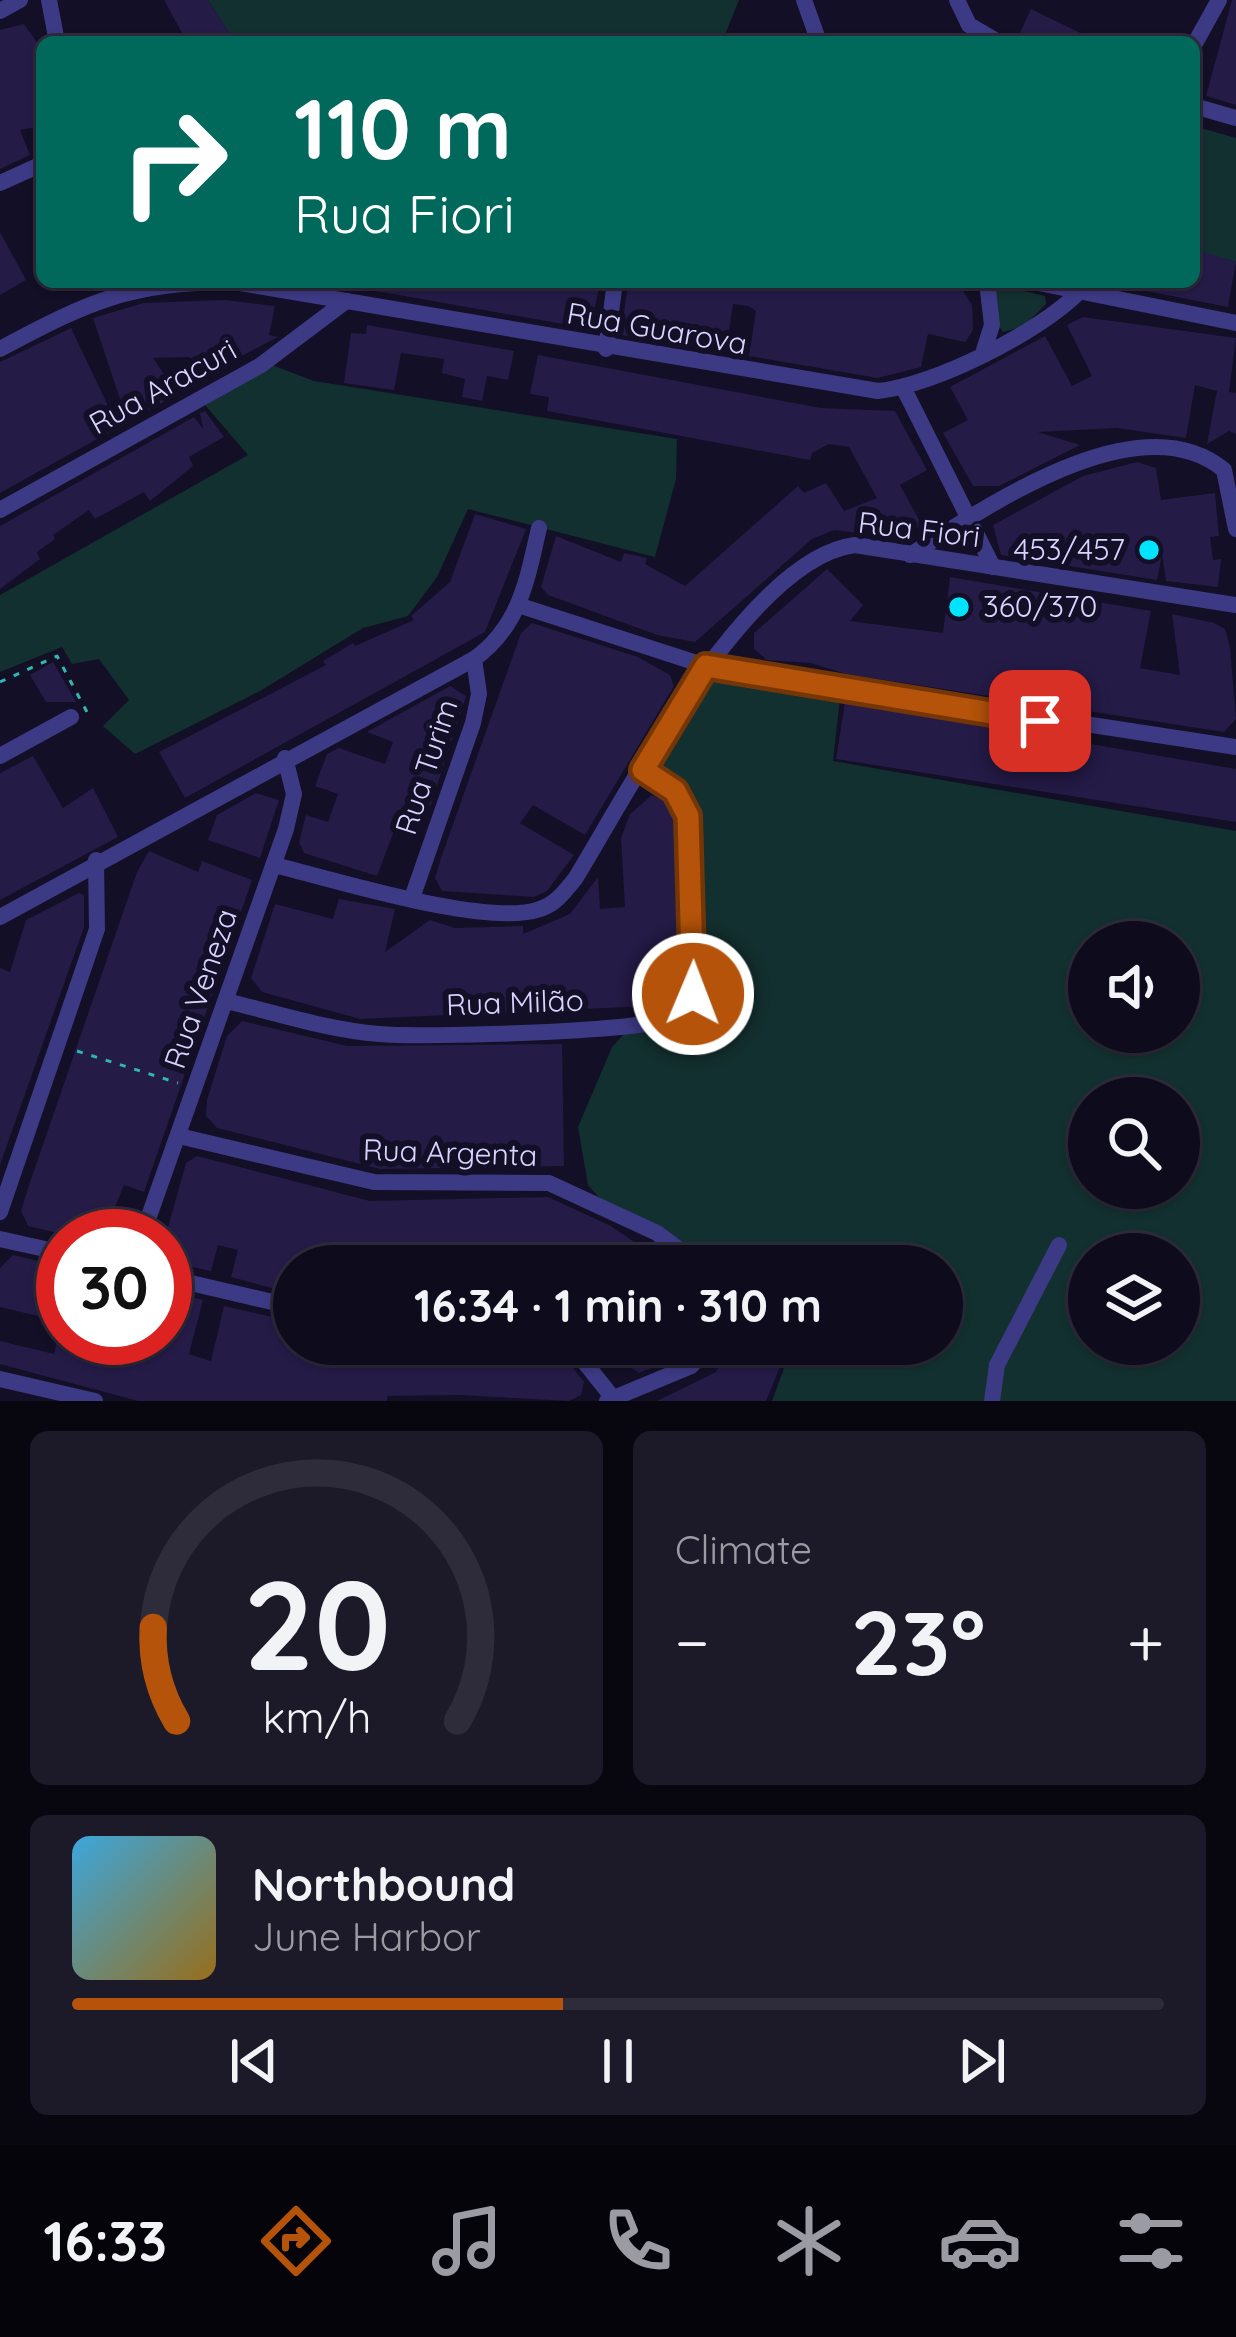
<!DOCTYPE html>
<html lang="en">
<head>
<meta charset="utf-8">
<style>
	:root { --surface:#0e0b1c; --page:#1c1929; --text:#f1f3f6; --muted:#9b9ba3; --line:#2e2b3b; --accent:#b45309 }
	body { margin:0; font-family:Quicksand,sans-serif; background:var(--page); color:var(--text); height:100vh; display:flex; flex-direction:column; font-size:45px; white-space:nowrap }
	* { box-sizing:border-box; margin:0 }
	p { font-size:39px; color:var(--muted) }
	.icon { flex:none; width:66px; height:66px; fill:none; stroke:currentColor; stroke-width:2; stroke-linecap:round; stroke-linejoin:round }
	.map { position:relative; height:1401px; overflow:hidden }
	.side { display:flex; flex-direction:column; gap:30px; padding:30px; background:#08060f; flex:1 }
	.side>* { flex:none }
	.top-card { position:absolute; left:36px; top:36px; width:1164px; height:252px; border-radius:18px; box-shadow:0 3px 9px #0004,0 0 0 3px var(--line); background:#00695c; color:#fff; overflow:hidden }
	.tools { position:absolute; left:1068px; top:921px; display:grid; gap:24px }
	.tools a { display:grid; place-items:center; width:132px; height:132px; border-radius:50%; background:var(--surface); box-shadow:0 3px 9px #0004,0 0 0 3px var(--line); font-size:60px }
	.speed { position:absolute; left:36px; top:1209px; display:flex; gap:24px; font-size:60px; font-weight:700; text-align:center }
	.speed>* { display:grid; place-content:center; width:156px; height:156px; border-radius:50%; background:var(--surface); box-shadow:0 3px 9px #0004,0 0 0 3px var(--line); line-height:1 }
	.speed .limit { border:18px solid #d22; background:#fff; color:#111 }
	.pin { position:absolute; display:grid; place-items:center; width:102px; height:102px; color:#fff; margin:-51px; border-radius:24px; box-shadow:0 6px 18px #0006 }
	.me { position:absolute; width:132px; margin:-66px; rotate:1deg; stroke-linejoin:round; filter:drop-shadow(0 0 9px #0008) }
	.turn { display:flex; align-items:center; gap:42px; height:252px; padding:0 60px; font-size:54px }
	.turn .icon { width:156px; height:156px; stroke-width:2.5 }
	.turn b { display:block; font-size:84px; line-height:102px }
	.big { font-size:90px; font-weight:700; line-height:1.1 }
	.side .card { flex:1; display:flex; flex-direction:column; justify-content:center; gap:18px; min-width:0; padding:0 42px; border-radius:18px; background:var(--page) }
	.side .dial { align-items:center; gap:0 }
	.dial svg { height:312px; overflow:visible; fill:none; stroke:var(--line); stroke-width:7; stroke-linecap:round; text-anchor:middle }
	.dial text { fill:var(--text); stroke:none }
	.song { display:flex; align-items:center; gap:36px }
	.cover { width:144px; height:144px; border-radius:18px; background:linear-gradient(135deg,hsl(200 70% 55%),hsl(40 70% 35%)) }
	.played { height:12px; border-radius:6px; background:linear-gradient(90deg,var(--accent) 45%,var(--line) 45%) }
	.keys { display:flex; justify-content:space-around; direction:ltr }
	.heat { display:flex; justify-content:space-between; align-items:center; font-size:66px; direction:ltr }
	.side .tiles { flex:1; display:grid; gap:30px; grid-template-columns:1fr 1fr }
	.card:last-child { grid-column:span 2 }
	.trip { position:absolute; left:273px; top:1245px; width:690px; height:120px; border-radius:60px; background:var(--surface); box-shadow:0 3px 9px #0004,0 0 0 3px var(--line); font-weight:700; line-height:120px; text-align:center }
	.tab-bar { display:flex; height:192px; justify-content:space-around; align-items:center; background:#06040b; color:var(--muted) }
	.tab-bar .icon { width:84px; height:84px }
	.tab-bar .current { color:var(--accent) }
	.tab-bar b { font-size:54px; color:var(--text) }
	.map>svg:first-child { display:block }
	.green { fill:#12302f; fill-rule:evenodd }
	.building { fill:#241b47 }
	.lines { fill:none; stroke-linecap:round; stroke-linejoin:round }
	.path { stroke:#2fb8b0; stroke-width:3; stroke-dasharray:6 9; stroke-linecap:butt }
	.minor { stroke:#3d3a85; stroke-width:16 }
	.route-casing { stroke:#753606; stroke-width:30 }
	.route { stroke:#b45309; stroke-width:21 }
	.poi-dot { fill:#00e5ff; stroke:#130f26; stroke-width:4.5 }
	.labels { text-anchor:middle; stroke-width:12; stroke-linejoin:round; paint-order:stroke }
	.street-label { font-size:30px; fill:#d9d4ff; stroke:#130f26 }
	.poi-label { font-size:30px; fill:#d9d4ff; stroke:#130f26; text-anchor:end }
</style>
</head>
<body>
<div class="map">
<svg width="1236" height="1401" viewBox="0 0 1236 1401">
	<rect width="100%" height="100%" fill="#130f26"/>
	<!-- green -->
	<g class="green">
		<polygon points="208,0 739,0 722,42 235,42"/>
		<polygon points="1194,126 1236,138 1236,262 1194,251"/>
		<polygon points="1006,287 1045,296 1046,304 1024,326 1003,332 996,322 994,289"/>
		<polygon points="269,364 314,381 677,439 676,479 655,557 468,509 437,577 408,616 363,628 260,691 135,754 103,726 129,700 99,659 72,664 62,647 0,672 0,595 248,455 199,398"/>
		<path d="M 706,666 L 841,689 L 833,761 L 1236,831 L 1236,1401 L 772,1401 L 791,1349 L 788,1344 L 942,1344 L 942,1266 L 700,1266 L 611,1211 L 588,1185 L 578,1127 L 612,1047 L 632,1025 L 689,1007 L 688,816 L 666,785 L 643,770 ZM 1089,942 L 1179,942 L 1179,1032 L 1089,1032 ZM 1089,1098 L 1179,1098 L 1179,1188 L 1089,1188 ZM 1089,1254 L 1179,1254 L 1179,1344 L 1089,1344 Z"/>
	</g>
	<!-- building -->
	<g class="building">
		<polygon points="164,0 208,0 235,42 187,42"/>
		<polygon points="1232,0 1236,0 1236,105 1206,96"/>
		<polygon points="1031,9 1099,42 1029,42 1018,37"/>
		<polygon points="24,24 39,45 42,126 20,130 30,155 0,169 0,30"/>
		<polygon points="0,232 26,280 0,295"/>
		<polygon points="1194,249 1236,262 1228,307 1131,288 1131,282 1194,282"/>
		<polygon points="326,282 600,282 592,322 585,328"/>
		<polygon points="646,282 929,282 963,291 972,305 973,330 965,342 928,334 921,367 878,378 749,356 756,311 748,306 733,304 726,352 621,335 628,283"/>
		<polygon points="224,300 275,306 269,335 278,337 194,381 190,357 153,358 178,394 0,493 0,362 71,328 110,410 122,405 93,318 144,303"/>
		<polygon points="1083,317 1236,338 1229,392 1236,393 1236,434 1229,431 1207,444 1217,391 1195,385 1186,438 1117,428 1038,432 1080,445 999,486 973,486 943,433 968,420 950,387 1045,336 1072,386 1092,376 1067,325"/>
		<polygon points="367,325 514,351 508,380 487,376 482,401 462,397 465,379 442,373 444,359 401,353 394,390 344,383 351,333 366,334"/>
		<polygon points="538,355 821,408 895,411 927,470 900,485 922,525 897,539 894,531 883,536 834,530 812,539 695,642 657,635 548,595 541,587 556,536 621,562 624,553 647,558 645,564 685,586 798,486 804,493 826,483 844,511 877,498 849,447 829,444 812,453 810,460 547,411 549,397 530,394"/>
		<polygon points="205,411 224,437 189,457 193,466 150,501 144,492 95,519 89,510 53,535 55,539 37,552 40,559 0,589 0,526 194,417 203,429 200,413"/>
		<polygon points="1137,462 1156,468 1161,500 1215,493 1219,536 1210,537 1213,560 1221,559 1218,587 1166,581 1162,554 1157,580 1001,555 993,525 1083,476"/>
		<polygon points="475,514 526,529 485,632 185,798 159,752 326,665 323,661 353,643 355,646 414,620 411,616 450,582"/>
		<polygon points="827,569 863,605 850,621 943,633 950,577 1151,611 1140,668 1180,675 1172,614 1214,623 1225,629 1230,647 1236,719 1224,732 846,674 811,663 767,660 754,649 754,633"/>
		<polygon points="532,623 638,657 670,675 674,686 585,835 533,805 520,823 574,855 547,891 534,897 442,891 435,878 441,858 521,633"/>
		<polygon points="53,662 76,702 46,702 30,675"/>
		<polygon points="450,686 466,696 425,823 400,815 377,876 304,853 299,842 306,815 328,822 338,794 315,786 327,754 339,748 385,764 393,742 367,732"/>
		<polygon points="845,702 1236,769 1236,822 836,759"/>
		<polygon points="33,756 63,808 93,788 118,837 0,900 0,773"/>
		<polygon points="256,793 279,800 260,858 208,840 217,815"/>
		<polygon points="652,795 670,804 677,832 679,977 672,1005 360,1019 262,992 251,978 275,904 333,919 339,899 395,909 385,952 430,920 455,928 523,926 523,934 570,914 598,877 600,909 625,907 621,838 630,814"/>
		<polygon points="149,851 198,872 202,861 252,880 144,1192 124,1185 103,1236 70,1236 28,1226 21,1211 28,1188 137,872"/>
		<polygon points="79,893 84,895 84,927 0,1165 0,968 10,972 26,920"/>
		<polygon points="242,1021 347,1046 562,1044 564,1166 380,1169 217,1128 206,1116 207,1100 227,1036"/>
		<polygon points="197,1156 370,1201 548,1197 611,1226 669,1266 294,1266 294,1294 231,1277 238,1250 218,1245 211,1271 165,1261 165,1238 186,1163"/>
		<polygon points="13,1255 63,1267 63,1322 0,1307 0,1268"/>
		<polygon points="165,1290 203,1300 189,1354 211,1361 224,1306 294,1322 294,1344 554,1344 555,1354 565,1358 584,1382 581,1395 569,1401 460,1395 387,1396 387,1401 138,1401 0,1364 0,1341 54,1354 58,1338 165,1338"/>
		<polygon points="597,1344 694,1344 683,1355 639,1373"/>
		<polygon points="730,1344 772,1344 770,1354 783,1360 766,1401 657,1401 716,1372"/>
	</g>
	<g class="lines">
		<!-- path -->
		<g class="path">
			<polyline points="0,682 57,656 87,712"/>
			<polyline points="77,1051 178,1083"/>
		</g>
		<!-- minor -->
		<g class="minor">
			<polyline points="49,0 57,42"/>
			<polyline points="804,0 819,42"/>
			<polyline points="957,0 969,25 998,42"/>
			<polyline points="0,11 20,0"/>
			<polyline points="1194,45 1219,0"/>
			<polyline points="1194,106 1236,118"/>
			<polyline points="0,183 42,164"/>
			<polyline points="1034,282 1236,323"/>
			<path d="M 0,349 C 90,301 130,282 234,282 L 878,391 C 933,386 1040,332 1079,292"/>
			<polyline points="606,349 615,282"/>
			<polyline points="984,350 992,325 987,282"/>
			<polyline points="904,389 993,567"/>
			<polyline points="0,510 261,365 346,301"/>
			<path d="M 910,555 C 985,508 1139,400 1224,470 L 1236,529"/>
			<polyline points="521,606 706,666 1236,747"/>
			<polyline points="0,756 71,717"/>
			<path d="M 274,865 C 333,879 487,928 540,909 C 556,904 565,891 575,879 C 629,791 749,558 855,545 L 1236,605"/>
			<path d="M 412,898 L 473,723 L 479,694 L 474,659 C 520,626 527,580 539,528"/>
			<polyline points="0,917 474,659"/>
			<path d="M 226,1001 C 276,1013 328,1030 379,1034 C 424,1038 649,1032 681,1016 C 702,990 699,826 681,798 C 673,785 655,778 643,770"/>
			<polyline points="179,1136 374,1182 549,1183 657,1233 701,1266"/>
			<polyline points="0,1212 97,929 96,860"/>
			<polyline points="142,1236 286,829 294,794 285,758"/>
			<polyline points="0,1239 63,1253"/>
			<polyline points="165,1277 294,1307"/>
			<polyline points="570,1344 613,1398"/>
			<polyline points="0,1379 95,1401"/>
			<polyline points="607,1401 691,1366 711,1344"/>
			<polyline points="992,1401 997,1365 1059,1245"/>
		</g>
	</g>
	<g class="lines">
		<!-- route casing -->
		<g class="route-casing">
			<polyline id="route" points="693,994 688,816 675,791 643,770 706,666 1040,721"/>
		</g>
		<!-- route -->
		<use href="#route" class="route"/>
	</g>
	<!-- markers -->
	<g class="poi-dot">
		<circle cx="1149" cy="550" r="12"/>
		<circle cx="959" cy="607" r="12"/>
	</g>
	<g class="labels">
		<!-- street labels -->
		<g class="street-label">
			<text transform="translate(657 329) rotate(10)" y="10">Rua Guarova</text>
			<text transform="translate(163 387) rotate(-29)" y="10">Rua Aracuri</text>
			<text transform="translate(919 530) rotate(7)" y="10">Rua Fiori</text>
			<text transform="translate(427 767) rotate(-72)" y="10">Rua Turim</text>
			<text transform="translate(201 989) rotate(-71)" y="10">Rua Veneza</text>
			<text transform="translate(515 1003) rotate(-2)" y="10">Rua Milão</text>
			<text transform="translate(450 1153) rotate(2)" y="10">Rua Argenta</text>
		</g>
		<!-- poi labels -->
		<g class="poi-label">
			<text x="1125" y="560">453/457</text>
			<text x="983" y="617" text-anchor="start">360/370</text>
		</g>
	</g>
</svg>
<div class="tools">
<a><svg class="icon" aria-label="sound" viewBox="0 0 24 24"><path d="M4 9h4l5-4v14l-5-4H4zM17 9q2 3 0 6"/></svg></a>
<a><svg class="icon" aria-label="search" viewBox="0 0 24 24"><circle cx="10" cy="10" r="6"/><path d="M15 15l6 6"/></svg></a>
<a><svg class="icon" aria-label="layers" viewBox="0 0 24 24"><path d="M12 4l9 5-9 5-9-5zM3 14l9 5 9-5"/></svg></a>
</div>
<div class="speed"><div class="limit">30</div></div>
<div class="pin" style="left:1040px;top:721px;background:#d93025"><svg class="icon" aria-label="arrive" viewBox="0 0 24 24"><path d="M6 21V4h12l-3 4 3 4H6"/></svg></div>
<svg class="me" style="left:693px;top:994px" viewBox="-20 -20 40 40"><circle r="17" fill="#b45309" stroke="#fff" stroke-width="3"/><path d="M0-11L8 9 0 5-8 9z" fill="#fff"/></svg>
<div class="trip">16:34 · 1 min · 310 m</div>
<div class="top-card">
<div class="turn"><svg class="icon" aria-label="right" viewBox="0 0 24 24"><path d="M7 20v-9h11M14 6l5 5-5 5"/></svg><div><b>110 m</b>Rua Fiori</div></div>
</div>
</div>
<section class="side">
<div class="tiles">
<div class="card dial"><svg viewBox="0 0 100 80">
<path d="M14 69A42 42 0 1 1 86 69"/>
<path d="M14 69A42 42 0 0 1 8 45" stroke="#b45309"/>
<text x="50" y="56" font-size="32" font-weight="700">20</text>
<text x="50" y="72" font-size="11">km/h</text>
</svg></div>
<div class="card"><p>Climate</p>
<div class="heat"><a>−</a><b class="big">23°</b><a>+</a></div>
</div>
<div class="card">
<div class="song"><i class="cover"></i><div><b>Northbound</b><p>June Harbor</p></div></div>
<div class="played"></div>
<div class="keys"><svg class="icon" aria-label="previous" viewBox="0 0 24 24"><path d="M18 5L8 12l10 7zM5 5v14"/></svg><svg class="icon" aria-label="pause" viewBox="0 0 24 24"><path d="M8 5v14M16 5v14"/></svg><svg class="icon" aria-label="next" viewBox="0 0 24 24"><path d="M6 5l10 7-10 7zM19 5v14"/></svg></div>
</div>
</div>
</section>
<nav class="tab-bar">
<b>16:33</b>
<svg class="icon current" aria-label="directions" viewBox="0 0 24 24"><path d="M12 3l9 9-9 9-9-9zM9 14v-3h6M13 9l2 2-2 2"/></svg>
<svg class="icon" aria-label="music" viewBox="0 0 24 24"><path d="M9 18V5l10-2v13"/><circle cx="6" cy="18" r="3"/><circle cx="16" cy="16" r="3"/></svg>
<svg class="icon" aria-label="phone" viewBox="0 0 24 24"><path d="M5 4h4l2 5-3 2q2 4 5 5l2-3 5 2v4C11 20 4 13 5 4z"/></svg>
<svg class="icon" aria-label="climate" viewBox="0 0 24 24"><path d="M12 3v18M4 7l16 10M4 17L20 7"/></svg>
<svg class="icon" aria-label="car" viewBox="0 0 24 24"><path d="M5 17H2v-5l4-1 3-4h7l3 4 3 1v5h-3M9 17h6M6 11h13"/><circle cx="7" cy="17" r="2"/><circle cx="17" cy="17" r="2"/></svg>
<svg class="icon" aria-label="filters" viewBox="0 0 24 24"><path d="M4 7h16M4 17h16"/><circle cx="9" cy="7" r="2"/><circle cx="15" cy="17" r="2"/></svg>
</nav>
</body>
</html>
